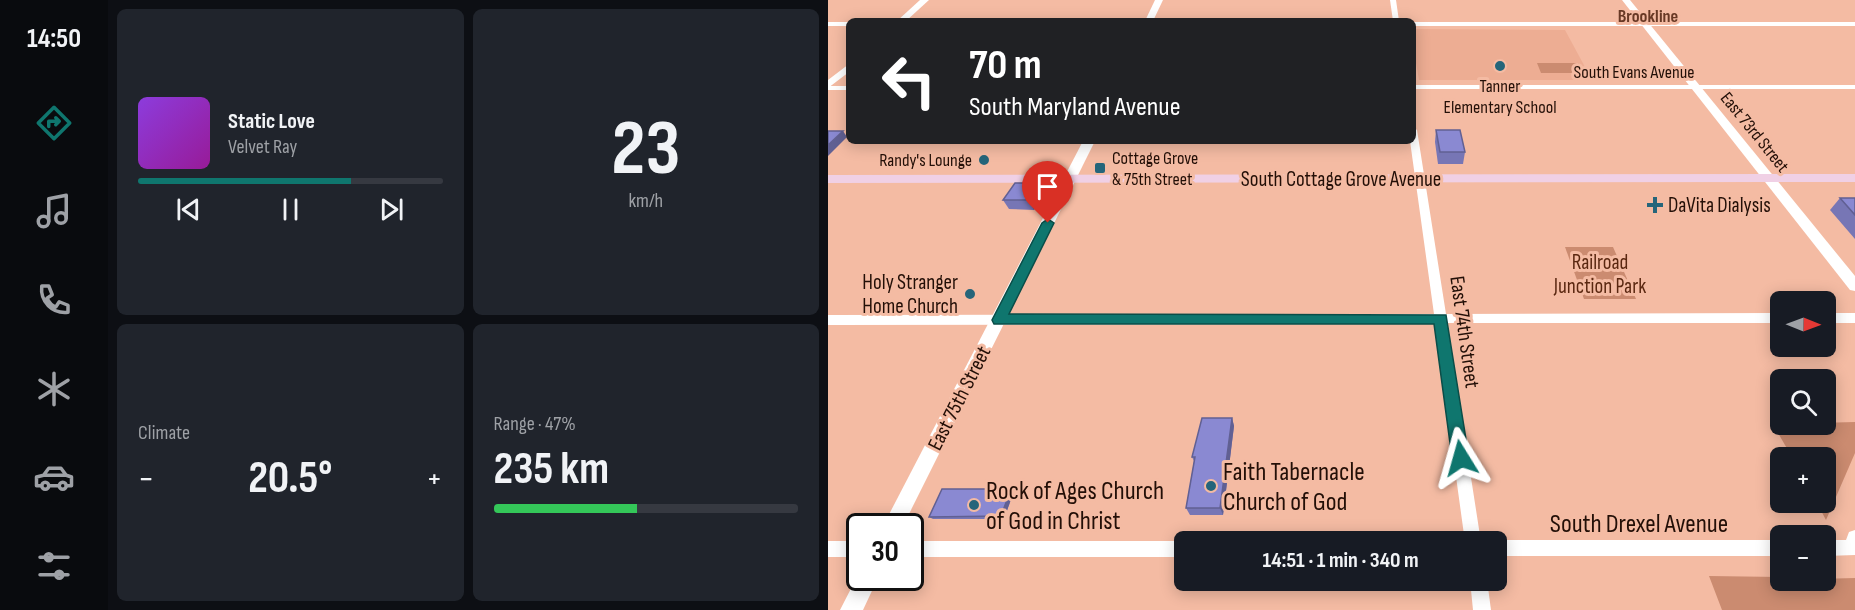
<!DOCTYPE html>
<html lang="en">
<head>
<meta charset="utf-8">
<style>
	:root { --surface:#171b24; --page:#20242c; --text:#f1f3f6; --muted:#9ea1a6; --line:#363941; --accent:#0f766e }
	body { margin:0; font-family:"Sofia Sans Condensed",sans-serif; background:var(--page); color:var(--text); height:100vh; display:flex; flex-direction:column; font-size:22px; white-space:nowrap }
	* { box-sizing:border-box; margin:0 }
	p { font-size:20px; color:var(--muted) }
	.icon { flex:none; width:33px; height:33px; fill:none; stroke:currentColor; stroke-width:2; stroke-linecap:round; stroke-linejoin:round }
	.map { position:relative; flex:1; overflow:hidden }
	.drawer { display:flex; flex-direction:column; gap:9px; padding:9px; background:#0d0f14; width:720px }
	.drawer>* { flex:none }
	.guide { position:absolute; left:18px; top:18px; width:570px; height:126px; border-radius:9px; box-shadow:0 3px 15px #0003; background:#202124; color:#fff; overflow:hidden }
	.needle { width:39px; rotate:91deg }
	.fabs { position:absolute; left:942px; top:291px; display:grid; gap:12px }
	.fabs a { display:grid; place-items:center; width:66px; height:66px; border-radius:9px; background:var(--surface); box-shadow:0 3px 15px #0003; font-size:30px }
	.speed { position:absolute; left:18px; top:513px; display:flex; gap:12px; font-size:30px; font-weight:700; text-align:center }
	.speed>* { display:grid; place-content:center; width:78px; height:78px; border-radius:50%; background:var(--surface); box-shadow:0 3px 15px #0003; line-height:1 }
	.speed .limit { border:3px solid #111; border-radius:9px; background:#fff; color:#111 }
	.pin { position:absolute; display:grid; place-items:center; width:51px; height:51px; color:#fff; margin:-62px -26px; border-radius:50% 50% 50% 0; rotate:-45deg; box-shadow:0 0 6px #0007 }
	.pin .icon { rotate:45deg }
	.me { position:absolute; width:66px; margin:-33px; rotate:352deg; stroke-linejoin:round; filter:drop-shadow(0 0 4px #0008) }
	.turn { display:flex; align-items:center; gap:21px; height:126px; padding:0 24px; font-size:27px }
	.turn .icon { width:78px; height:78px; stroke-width:2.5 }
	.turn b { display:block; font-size:42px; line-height:51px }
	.big { font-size:45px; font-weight:700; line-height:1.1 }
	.drawer .tile { flex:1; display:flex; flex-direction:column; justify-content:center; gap:9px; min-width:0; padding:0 21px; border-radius:9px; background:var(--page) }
	.drawer .dial { align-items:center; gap:0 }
	.dial b { font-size:78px; line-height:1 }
	.song { display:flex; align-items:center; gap:18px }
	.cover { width:72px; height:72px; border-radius:9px; background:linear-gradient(135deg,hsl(270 70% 55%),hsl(300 70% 35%)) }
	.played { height:6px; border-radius:3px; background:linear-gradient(90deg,var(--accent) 70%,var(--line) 70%) }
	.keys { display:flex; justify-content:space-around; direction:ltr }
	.heat { display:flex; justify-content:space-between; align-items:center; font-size:33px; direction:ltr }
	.charge { height:9px; border-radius:4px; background:linear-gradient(90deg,#34c759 47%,var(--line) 0) }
	.drawer .tiles { flex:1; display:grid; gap:9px; grid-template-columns:repeat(2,1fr) }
	.trip { position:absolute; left:346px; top:531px; width:333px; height:60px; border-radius:9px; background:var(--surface); box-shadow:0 3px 15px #0003; font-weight:700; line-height:60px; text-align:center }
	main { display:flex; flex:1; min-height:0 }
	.menu { display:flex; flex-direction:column; width:108px; justify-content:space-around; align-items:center; background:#090b0e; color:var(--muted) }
	.menu .icon { width:42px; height:42px }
	.menu .current { color:var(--accent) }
	.menu b { font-size:27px; color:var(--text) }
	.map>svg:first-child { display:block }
	.built { fill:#edad93 }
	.green { fill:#cb8b70 }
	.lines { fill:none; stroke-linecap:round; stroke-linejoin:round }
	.minor { fill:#fff; fill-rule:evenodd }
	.tertiary { fill:#fff; fill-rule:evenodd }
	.secondary { fill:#f0d0e5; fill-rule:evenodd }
	.wall { fill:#7776b5 }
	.shaded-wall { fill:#616093 }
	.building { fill:#8a89d2; stroke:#616093; stroke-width:1.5 }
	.route { fill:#0f766e; stroke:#0a4d48; stroke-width:1.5 }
	.poi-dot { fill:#25657a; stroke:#f4bba3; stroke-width:2 }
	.labels { text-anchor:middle; stroke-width:6; stroke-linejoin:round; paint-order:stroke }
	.far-neighbourhood-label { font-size:18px; font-weight:bold; fill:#683925; stroke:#f4bba3 }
	.far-street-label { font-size:18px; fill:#230f07; stroke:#f4bba3 }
	.far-poi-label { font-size:18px; fill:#230f07; stroke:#f4bba3 }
	.street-label { font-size:21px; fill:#230f07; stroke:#f4bba3 }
	.poi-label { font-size:21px; fill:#230f07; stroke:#f4bba3; text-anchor:start }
	.park-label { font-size:21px; fill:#5a2710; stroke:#f4bba3 }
	.near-poi-label { font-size:26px; fill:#230f07; stroke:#f4bba3; text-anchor:start }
	.near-street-label { font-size:26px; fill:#230f07; stroke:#f4bba3 }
</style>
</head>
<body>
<main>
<nav class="menu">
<b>14:50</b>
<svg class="icon current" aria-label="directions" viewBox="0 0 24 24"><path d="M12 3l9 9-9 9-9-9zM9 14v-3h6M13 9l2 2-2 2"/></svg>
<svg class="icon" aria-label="music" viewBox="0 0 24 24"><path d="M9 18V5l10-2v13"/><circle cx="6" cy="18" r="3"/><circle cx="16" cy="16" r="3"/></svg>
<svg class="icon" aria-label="phone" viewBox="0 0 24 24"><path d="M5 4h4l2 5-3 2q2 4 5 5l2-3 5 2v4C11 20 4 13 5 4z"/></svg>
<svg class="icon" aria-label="climate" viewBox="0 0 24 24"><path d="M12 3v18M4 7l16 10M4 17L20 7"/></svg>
<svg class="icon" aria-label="car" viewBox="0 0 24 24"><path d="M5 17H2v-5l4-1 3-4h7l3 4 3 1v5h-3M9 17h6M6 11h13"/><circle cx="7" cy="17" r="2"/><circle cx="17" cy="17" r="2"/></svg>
<svg class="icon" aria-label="filters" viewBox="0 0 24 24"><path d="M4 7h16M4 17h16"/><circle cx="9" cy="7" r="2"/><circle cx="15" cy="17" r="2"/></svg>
</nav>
<section class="drawer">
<div class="tiles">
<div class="tile">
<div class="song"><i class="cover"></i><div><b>Static Love</b><p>Velvet Ray</p></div></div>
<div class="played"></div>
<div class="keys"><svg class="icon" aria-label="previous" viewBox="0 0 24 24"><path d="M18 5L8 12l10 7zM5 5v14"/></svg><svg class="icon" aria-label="pause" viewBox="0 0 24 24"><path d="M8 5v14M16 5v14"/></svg><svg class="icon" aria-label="next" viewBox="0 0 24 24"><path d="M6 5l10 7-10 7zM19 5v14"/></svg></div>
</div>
<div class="tile dial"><b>23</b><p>km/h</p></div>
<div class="tile"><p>Climate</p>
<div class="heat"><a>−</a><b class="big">20.5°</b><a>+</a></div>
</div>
<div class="tile"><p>Range · 47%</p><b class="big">235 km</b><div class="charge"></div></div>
</div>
</section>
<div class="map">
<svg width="1027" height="610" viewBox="0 0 1027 610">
	<rect width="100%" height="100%" fill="#f4bba3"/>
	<!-- built -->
	<polygon class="built" points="585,29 737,30 764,80 591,80 585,46"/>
	<!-- green -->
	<g class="green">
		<polygon points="709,63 751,63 757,73 713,73"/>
		<polygon points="737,247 785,247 808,299 756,299"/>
		<polygon points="943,421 952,421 952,424 1027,422 1027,453 998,520 989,503 998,502 998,458 964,457"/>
		<polygon points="881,576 952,577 952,580 1027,578 1027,610 894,610"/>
	</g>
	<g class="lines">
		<!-- minor -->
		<g class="minor">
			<polygon points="562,0 568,0 571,21 565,21"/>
			<rect x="0" y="22" width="21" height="4"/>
			<rect x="585" y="22" width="442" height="4"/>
			<rect x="585" y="85" width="442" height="4"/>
			<rect x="0" y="86" width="21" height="4"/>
			<polygon points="585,127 589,130 618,314 952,313 952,323 619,323 653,542 637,542 607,324 0,325 0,315 606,314 582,141 585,141"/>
			<rect x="998" y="313" width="29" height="10"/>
			<polygon points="1027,530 1027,555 998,556 998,540 1018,540 1021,532"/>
			<polygon points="669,540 952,540 952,556 669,556 669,542 665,542"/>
			<rect x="0" y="541" width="32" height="16"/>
			<polygon points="82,541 357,541 359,542 357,542 357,557 82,557"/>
			<polygon points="642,580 659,580 663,610 645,610"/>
		</g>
		<!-- tertiary -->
		<g class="tertiary">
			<polygon points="92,0 101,0 78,21 69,21"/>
			<polygon points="327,0 335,0 325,21 317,21"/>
			<polygon points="794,0 802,0 1027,276 1027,291 1022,290"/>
			<polygon points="21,64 21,72 0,88 0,80"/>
			<polygon points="255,141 267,141 75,526 55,526"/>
			<polygon points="32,571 32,578 50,578 35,610 12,610"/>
		</g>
		<!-- secondary -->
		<polygon class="secondary" points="1027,174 1027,182 0,183 0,175"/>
	</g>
	<!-- wall -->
	<g class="wall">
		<polygon points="608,130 637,152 635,164 610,164 607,142"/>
		<polygon points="211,183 216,193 206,210 181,209 175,200"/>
		<polygon points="1012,198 1027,198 1027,239 1002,210"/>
		<polygon points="404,418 406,426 395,515 362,515 358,508 366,461 364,457"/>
		<polygon points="186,491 176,519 105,519 101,517"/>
	</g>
	<!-- shaded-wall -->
	<g class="shaded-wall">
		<polygon points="15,131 19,137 0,156 0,145"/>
		<polygon points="211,183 216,193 206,210 201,200"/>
		<polygon points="404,418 406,426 395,515 392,508"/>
		<polygon points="183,489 186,491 176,519 173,516"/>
	</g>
	<!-- building -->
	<g class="building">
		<polygon points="608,130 632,130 637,152 612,152"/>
		<polygon points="0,131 15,131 0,145"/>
		<polygon points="187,183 211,183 201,200 175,200"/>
		<polygon points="1012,198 1027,198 1027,215"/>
		<polygon points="374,418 404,418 392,508 358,508 367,457 364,457"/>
		<polygon points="114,489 183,489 173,516 101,517"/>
	</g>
	<!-- route -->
	<polygon class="route" points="220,219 226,223 181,314 618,315 641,458 639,464 633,466 627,464 624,458 606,324 166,324 164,320 214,223"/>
	<!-- markers -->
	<g class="poi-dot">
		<circle cx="672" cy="66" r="6"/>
		<circle cx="156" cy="160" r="6"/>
		<rect x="266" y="162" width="12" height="12" rx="3"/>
		<path d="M824 196h6v6h6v6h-6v6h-6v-6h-6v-6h6z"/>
		<circle cx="142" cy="294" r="6"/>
		<circle cx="383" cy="486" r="6"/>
		<circle cx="146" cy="505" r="6"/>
	</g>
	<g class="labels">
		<!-- far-neighbourhood labels -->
		<g class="far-neighbourhood-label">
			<text x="820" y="22">Brookline</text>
		</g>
		<!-- far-street labels -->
		<g class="far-street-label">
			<text x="806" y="78">South Evans Avenue</text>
			<text transform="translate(927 132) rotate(51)" y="6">East 73rd Street</text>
		</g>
		<!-- far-poi labels -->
		<g class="far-poi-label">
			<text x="672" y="92">Tanner<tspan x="672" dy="21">Elementary School</tspan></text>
			<text x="284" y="164" text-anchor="start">Cottage Grove<tspan x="284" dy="21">&amp; 75th Street</tspan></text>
			<text x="144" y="166" text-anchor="end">Randy's Lounge</text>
		</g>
		<!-- street labels -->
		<g class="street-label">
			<text x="513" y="186">South Cottage Grove Avenue</text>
			<text transform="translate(637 332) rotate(82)" y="7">East 74th Street</text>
			<text transform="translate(131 398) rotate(-63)" y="7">East 75th Street</text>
		</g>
		<!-- poi labels -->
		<g class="poi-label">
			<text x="840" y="212">DaVita Dialysis</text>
			<text x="130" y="289" text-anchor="end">Holy Stranger<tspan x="130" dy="24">Home Church</tspan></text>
		</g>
		<!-- park labels -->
		<g class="park-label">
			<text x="772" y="269">Railroad<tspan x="772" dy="24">Junction Park</tspan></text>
		</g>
		<!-- near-poi labels -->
		<g class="near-poi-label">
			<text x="395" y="480">Faith Tabernacle<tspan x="395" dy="30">Church of God</tspan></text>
			<text x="158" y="499">Rock of Ages Church<tspan x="158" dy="30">of God in Christ</tspan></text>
		</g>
		<!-- near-street labels -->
		<g class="near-street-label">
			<text x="811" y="532">South Drexel Avenue</text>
		</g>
	</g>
</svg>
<div class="fabs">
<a><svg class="needle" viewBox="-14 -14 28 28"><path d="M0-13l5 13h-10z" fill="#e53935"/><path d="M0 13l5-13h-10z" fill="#9ea1a6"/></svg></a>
<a><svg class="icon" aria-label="search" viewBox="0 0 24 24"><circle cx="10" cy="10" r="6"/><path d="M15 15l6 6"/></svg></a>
<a>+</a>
<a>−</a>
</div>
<div class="speed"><div class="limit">30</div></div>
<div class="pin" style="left:220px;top:223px;background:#d93025"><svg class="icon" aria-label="arrive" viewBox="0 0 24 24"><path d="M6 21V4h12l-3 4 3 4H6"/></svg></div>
<svg class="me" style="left:633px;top:458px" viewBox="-20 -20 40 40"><path d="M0-17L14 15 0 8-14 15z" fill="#0f766e" stroke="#fff" stroke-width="4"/></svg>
<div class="trip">14:51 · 1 min · 340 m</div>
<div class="guide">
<div class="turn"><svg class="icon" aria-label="left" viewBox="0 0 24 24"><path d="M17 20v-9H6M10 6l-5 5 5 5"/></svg><div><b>70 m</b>South Maryland Avenue</div></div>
</div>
</div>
</main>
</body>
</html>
